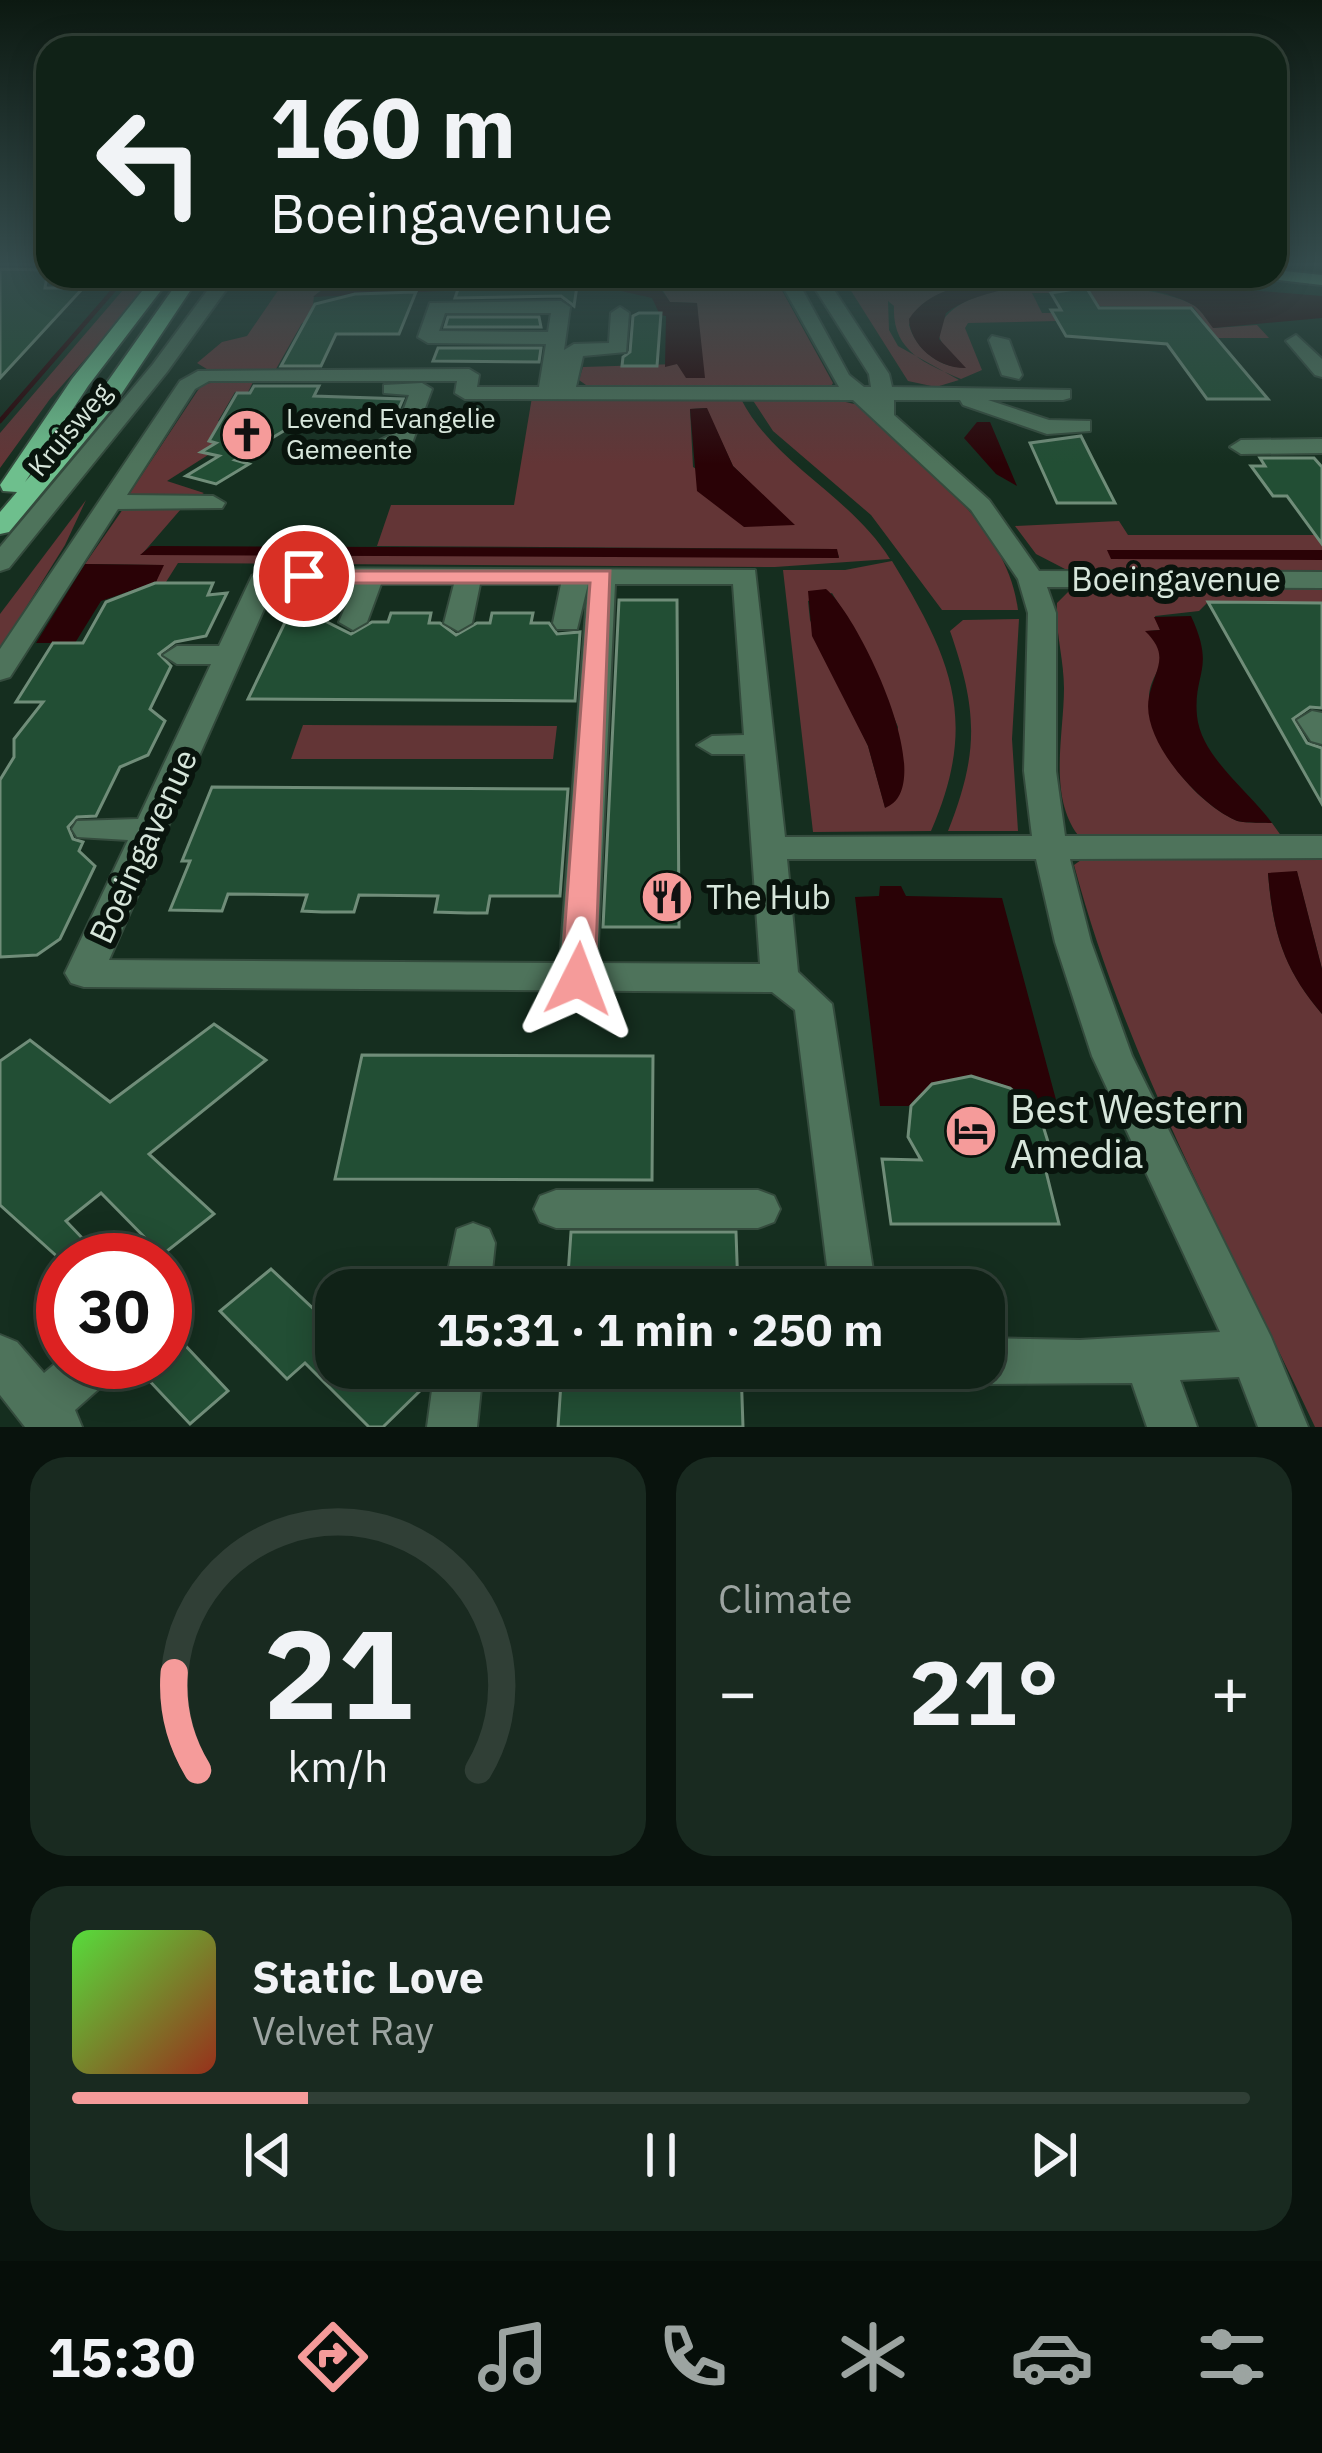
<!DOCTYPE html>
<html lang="en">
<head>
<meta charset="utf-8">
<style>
	:root { --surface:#102217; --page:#192a20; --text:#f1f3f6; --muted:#9ca4a1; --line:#303f36; --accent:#f59b9a }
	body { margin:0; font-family:"IBM Plex Sans",sans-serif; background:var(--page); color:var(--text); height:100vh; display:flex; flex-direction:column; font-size:45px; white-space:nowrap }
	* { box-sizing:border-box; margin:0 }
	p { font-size:39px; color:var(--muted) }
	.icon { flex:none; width:66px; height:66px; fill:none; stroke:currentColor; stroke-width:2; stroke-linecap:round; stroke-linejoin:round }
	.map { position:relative; height:1427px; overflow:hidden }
	.sheet { display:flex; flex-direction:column; gap:30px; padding:30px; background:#09130d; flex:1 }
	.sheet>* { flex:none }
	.guide { position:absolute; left:36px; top:36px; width:1251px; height:252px; border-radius:36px; box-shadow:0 6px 30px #0003,0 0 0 3px var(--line); background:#102217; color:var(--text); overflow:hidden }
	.speed { position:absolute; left:36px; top:1233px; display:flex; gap:24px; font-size:60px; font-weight:700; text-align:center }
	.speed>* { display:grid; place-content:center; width:156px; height:156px; border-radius:50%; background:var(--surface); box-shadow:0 6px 30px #0003,0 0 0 3px var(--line); line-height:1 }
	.speed .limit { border:18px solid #d22; background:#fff; color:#111 }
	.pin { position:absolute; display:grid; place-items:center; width:102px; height:102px; color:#fff; margin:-51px; border:6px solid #fff; border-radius:50%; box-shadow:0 3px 12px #0007 }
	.me { position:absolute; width:132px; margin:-66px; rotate:3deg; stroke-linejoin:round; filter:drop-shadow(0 0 9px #0008) }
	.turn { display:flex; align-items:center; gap:42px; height:252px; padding:0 36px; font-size:54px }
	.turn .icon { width:156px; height:156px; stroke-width:2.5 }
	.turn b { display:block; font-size:84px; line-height:102px }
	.big { font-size:90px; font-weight:700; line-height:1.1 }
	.sheet .card { flex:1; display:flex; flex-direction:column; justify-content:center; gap:18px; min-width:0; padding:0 42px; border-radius:36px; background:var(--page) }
	.sheet .dial { align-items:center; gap:0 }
	.dial svg { height:312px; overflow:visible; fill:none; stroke:var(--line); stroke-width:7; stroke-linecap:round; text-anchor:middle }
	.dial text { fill:var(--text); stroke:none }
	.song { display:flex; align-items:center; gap:36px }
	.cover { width:144px; height:144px; border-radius:18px; background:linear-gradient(135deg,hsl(110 70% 55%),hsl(10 70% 35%)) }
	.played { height:12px; border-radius:6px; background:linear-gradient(90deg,var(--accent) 20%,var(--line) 20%) }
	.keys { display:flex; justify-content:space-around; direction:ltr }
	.heat { display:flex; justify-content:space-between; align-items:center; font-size:66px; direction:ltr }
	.sheet .tiles { flex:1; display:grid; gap:30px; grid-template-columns:1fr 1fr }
	.card:last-child { grid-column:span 2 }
	.trip { position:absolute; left:315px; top:1269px; width:690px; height:120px; border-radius:36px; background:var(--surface); box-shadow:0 6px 30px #0003,0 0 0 3px var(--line); font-weight:700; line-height:120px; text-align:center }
	.tabs { display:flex; height:192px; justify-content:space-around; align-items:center; background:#060e09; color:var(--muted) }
	.tabs .icon { width:84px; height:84px }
	.tabs .active { color:var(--accent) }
	.tabs b { font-size:54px; color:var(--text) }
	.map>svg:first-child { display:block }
	.green { fill:#633536; fill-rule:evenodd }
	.water { fill:#2a0206 }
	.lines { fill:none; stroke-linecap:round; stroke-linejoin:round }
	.stream { stroke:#2a0206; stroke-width:4.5 }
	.building { fill:#224e34; stroke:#708d79; stroke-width:3 }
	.minor-casing { stroke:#344b3d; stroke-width:4 }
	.major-casing { stroke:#344b3d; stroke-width:4 }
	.minor { fill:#4e735b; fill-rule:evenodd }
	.major { fill:#6ebf8d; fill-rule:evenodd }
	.route { fill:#f59b9a; stroke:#9f6564; stroke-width:3 }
	.labels { text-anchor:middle; stroke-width:12; stroke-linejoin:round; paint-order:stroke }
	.far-poi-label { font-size:27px; fill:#d7e6db; stroke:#09140d; text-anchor:start }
	.far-street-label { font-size:27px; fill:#d7e6db; stroke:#09140d }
	.street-label { font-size:33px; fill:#d7e6db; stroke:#09140d }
	.poi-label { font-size:33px; fill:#d7e6db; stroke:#09140d; text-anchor:start }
	.near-poi-label { font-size:39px; fill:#d7e6db; stroke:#09140d; text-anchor:start }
</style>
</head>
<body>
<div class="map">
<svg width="1322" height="1427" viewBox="0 0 1322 1427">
	<rect width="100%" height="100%" fill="#152e1f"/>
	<!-- green -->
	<g class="green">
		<polygon points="288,276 774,276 833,383 830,388 586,385 579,380 583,367 677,364 685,371 698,325 697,303 670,302 658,283 599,281 599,286 458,285 455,291 445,291 448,280 332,281 314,296 311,322 302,323 276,369 210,371 197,363 222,342 247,336"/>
		<path d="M 852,276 L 1110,276 L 1223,283 L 1224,290 C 1172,278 921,262 909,325 C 915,348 940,369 964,367 L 945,350 L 938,334 C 947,266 1151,278 1195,306 C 1202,311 1208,322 1214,328 L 1257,325 L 1269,338 L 1217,338 L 1193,307 L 1093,306 L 1067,293 L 1032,293 L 1042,313 L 1053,313 L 1057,321 L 968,323 L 965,328 L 982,370 L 961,379 C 924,363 892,351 894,306 L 888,301 L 889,330 L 898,346 L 959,380 L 936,387 L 908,381 L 848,286 Z"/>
		<polygon points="123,290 146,290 50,399 0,468 0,433"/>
		<polygon points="255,378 248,392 235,392 218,421 232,425 208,440 215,443 200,452 208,455 167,481 204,493 195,498 128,496 202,384"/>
		<path d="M 532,397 L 741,399 C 774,464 850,495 890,559 L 775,567 L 178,563 L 166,582 L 156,582 L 162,565 L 85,564 L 123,509 L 181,509 L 142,554 L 839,557 L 836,549 L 377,546 L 391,505 L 514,505 ZM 706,408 L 733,466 L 793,525 L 693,467 L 690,409 Z"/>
		<path d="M 752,399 L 837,400 L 863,406 C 919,467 1007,522 1018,610 L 942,610 L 871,515 L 773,431 Z"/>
		<polygon points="86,500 65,545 0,649 0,614"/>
		<polygon points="1119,521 1128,535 1322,535 1322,573 1065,569 1036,554 1015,526"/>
		<path d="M 892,561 C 952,659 979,721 931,831 L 813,832 L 783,570 L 845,570 ZM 832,593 L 862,643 L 898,727 L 885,807 L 868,746 L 810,620 L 808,601 Z"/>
		<path d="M 1097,587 L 1322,589 L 1322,603 L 1208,602 L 1199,611 L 1155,616 L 1160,630 L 1147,631 C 1177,665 1148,670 1149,700 C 1151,747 1193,800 1235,820 C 1243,824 1261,822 1272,823 L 1282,837 L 1078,835 C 1048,795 1064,735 1064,688 C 1064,659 1055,632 1057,603 L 1070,590 Z"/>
		<path d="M 1019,619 L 1012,739 L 1018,831 L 948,831 C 979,753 978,711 950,631 L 963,620 Z"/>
		<polygon points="303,725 557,726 553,759 291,759"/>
		<path d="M 1088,855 L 1322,858 L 1322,969 L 1297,872 L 1268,874 C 1273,933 1284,969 1322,1014 L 1322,1427 L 1315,1427 C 1229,1242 1127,1064 1074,865 Z"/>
	</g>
	<!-- water -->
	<g class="water">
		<polygon points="448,278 445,291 313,297 337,279"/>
		<polygon points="602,280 655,281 670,302 697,303 705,378 686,378 677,364 665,367 666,316 660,315 652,298 599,286"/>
		<path d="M 996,281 L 1164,283 L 1322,296 L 1322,318 L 1213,328 C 1208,322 1202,311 1195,306 C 1142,274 995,274 946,313 L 939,339 L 966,368 C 939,369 910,346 909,319 C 928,290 964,284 996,281 Z"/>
		<polygon points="707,408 733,466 795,525 744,527 697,491 690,409"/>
		<polygon points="977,422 990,422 1017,486 996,474 964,438"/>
		<polygon points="151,546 837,549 839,558 140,555"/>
		<polygon points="1107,550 1322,550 1322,560 1111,559"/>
		<polygon points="85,564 164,565 156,582 101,601 75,643 36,643"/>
		<path d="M 826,589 C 858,615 942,787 885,808 L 868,746 L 812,636 L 808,591 Z"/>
		<path d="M 1191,616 C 1216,670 1193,672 1197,716 C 1201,757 1249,791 1272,823 C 1261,822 1244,824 1235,820 C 1199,804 1140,740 1149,697 C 1155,668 1171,656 1145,631 L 1160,630 L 1154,617 Z"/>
		<path d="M 1297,871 L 1322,969 L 1322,1014 C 1283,969 1273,932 1268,873 Z"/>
		<path d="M 880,886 L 901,886 L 906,896 L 1002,898 L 1059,1111 C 1044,1110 1038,1101 1025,1094 C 984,1073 939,1068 909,1106 L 880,1106 L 855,897 L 879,896 Z"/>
	</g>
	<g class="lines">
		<!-- stream -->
		<polyline class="stream" points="0,421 125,277"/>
	</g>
	<!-- building -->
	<g class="building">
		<polygon points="0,269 48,270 45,288 83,288 0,378"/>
		<polygon points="459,286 577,286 574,306 561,296 455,298"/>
		<polygon points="1086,287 1099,308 1191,308 1268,399 1207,399 1167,344 1066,336 1051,310 1061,310 1051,293"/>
		<polygon points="416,292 399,334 336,334 321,366 281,366 315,304 355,294"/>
		<polygon points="639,313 661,313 657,366 622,366 623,357 630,352 633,316"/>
		<polygon points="448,317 539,317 541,327 445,327"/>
		<polygon points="438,348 541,348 539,362 433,361"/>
		<polygon points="254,386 319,386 314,396 403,399 390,429 287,429 235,460 249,464 216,484 186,476 219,456 201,452 216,443 209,441 237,393 250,393"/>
		<polygon points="1081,436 1093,460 1115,503 1057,503 1030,443"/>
		<polygon points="1260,458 1314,458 1322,467 1322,544 1287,496 1273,496 1251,466 1265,466"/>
		<polygon points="155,583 213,583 208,595 227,593 206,636 175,642 159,654 171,666 150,709 165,721 148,755 120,767 96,816 77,817 68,827 73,839 83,842 79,851 95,866 60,939 37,955 0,957 0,780 14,757 14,739 43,702 16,702 53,643 83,643 106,602"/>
		<polygon points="619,600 677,600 679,927 603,927"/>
		<polygon points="1208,602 1322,603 1322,708 1310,707 1293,719 1307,743 1322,748 1322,804"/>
		<polygon points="290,612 330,612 327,622 351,634 372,622 388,622 391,613 431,613 429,623 440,623 456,635 477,623 490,623 492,613 533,613 531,623 549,623 557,634 580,632 575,701 248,699"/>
		<polygon points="212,787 568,789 560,896 490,896 487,913 467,913 435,912 438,896 359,895 354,912 322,912 302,911 307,895 228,894 222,911 170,910 190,861 182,861"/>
		<polygon points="214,1024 266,1060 149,1154 214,1214 162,1255 101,1193 66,1221 103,1260 61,1260 0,1205 0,1061 30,1040 110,1102"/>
		<polygon points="362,1055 653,1056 652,1180 335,1179"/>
		<polygon points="971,1076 1010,1088 1040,1116 1049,1145 1039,1143 1059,1224 891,1224 882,1159 921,1160 908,1137 911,1106 932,1084"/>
		<polygon points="571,1232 736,1232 738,1290 567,1290"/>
		<polygon points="271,1269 336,1330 336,1368 430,1368 428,1383 383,1427 369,1427 305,1363 287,1379 220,1311"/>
		<polygon points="182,1342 228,1391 190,1424 143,1374 165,1362"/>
		<polygon points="562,1368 741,1368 743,1427 558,1427"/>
	</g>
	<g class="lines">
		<!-- minor casing -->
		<g class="minor-casing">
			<g id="minor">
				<polygon points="218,276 236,276 167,372 9,568 0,571 0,547 153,364"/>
				<path d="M 777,276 L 795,276 L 849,375 L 864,387 L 871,387 L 869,374 L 807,276 L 825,276 L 889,374 L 892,387 L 1070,390 L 1070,398 L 1063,400 L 988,400 L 1049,420 L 1090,421 L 1090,431 L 1047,434 L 963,405 L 960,400 L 894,400 L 894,415 L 989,500 L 1039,571 L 1322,572 L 1322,588 L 1047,587 L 1056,613 L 1056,771 L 1065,836 L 1322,836 L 1322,858 L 1070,859 L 1091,942 L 1132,1056 L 1271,1337 L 1308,1427 L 1258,1427 L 1239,1377 L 1180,1380 L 1197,1427 L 1147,1427 L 1132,1383 L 984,1384 L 967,1377 L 963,1368 L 984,1368 L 984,1338 L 1080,1340 L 1220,1332 L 1092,1056 L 1055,942 L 1036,859 L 787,859 L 798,972 L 832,1004 L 876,1290 L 830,1290 L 795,1010 L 772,992 L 84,987 L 71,983 L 65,973 L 128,840 L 77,837 L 72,829 L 77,821 L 138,819 L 211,664 L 177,664 L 163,655 L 177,646 L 219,646 L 252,576 L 265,568 L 755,570 L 785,837 L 1032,836 L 1024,771 L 1028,613 L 1018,579 L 971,510 L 853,400 L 465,399 L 455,393 L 457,381 L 209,381 L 195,389 L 127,495 L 213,496 L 225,503 L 222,508 L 118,509 L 10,677 L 0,680 L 0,649 L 180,381 L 198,371 L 469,369 L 479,375 L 477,387 L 539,387 L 546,344 L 428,343 L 418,337 L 430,303 L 561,301 L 570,307 L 564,350 L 574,344 L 609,343 L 611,313 L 620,307 L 629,313 L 626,352 L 583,356 L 576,387 L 839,387 ZM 445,313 L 551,313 L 548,332 L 439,331 ZM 275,584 L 355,584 L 339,622 L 353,630 L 367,622 L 381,584 L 454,584 L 444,623 L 458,631 L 472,623 L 480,584 L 561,584 L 553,623 L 557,629 L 577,629 L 588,584 L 560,963 L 109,960 ZM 615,584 L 733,584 L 744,735 L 712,736 L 697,745 L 712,754 L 745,754 L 760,964 L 597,963 Z"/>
				<polygon points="1296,335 1322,359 1322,377 1315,375 1286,341"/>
				<polygon points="992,336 1009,340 1022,375 1019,379 1002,375 989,340"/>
				<polygon points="384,385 422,383 432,389 412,443 391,447 380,440 395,433 409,395 384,393"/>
				<polygon points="1322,439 1322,453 1241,454 1230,447 1241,440"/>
				<polygon points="1312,711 1322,713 1322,744 1311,741 1297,720"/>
				<polygon points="556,1190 758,1190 774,1196 780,1209 774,1222 758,1228 556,1228 540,1222 534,1209 540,1196"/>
				<polygon points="473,1223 489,1229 495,1243 490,1290 444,1290 457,1229"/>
				<polygon points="0,1335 17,1342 44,1373 63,1357 63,1362 118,1362 111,1378 75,1410 82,1427 25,1427 0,1395"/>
				<polygon points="435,1368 483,1368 477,1427 427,1427"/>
			</g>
		</g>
		<!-- major casing -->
		<g class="major-casing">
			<g id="major">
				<polygon points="1275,270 1322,275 1322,285 1269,279"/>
				<polygon points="154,276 172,276 88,386 25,482 94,401 182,276 200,276 110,411 9,532 0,534 0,512 17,492 3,491 0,485 72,379"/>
			</g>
		</g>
		<!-- minor -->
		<use href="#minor" class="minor"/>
		<!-- major -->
		<use href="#major" class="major"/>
	</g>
	<!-- sky -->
	<linearGradient id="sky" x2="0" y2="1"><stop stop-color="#0c1911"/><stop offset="0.57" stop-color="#354c4d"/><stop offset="1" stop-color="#354c4d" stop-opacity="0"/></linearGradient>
	<rect width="1322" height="464" fill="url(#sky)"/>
	<!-- route -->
	<polygon class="route" points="296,571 610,571 595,979 590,987 578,991 561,979 590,583 304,583 296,581"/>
	<!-- icons -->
	<defs>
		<g id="church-disc" transform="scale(2.7)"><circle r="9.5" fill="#f59b9a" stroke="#09140d"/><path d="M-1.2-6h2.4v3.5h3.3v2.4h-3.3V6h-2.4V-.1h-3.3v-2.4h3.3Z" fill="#111"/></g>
		<g id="restaurant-disc" transform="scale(2.7)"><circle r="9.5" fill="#f59b9a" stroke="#09140d"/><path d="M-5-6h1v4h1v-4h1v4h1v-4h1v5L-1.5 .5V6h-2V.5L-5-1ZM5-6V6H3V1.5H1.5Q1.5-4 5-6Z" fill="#111"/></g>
		<g id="hotel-disc" transform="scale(2.7)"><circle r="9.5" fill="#f59b9a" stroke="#09140d"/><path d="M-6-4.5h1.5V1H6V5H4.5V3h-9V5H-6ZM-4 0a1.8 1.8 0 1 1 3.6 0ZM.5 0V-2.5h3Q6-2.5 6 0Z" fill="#111"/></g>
	</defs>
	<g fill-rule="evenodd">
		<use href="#church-disc" x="247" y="435"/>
		<use href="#restaurant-disc" x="667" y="897"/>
		<use href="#hotel-disc" x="971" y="1131"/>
	</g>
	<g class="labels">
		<!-- far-poi labels -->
		<g class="far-poi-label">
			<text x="286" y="428">Levend Evangelie<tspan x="286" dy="31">Gemeente</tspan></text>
		</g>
		<!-- far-street labels -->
		<g class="far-street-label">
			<text transform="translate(70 430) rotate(-50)" y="9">Kruisweg</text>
		</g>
		<!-- street labels -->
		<g class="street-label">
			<text x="1176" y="591">Boeingavenue</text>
			<text transform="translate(143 846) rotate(-65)" y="12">Boeingavenue</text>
		</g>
		<!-- poi labels -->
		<g class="poi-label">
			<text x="706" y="909">The Hub</text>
		</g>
		<!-- near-poi labels -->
		<g class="near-poi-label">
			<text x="1010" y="1123">Best Western<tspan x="1010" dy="45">Amedia</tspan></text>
		</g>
	</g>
</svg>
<div class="speed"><div class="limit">30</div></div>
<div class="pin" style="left:304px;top:576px;background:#d93025"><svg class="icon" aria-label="arrive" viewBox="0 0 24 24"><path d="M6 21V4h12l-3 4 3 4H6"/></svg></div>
<svg class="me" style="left:578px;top:979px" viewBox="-20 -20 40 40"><path d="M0-17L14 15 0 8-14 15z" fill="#f59b9a" stroke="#fff" stroke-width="4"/></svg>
<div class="trip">15:31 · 1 min · 250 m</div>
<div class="guide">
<div class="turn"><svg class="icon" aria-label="left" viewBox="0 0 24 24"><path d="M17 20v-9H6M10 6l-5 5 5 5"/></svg><div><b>160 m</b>Boeingavenue</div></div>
</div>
</div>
<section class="sheet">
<div class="tiles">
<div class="card dial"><svg viewBox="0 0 100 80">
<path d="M14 69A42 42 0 1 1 86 69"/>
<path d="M14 69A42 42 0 0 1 8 44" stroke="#f59b9a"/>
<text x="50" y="56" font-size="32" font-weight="700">21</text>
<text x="50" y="72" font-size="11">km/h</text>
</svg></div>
<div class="card"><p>Climate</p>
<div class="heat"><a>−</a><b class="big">21°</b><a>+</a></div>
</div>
<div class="card">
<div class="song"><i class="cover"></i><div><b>Static Love</b><p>Velvet Ray</p></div></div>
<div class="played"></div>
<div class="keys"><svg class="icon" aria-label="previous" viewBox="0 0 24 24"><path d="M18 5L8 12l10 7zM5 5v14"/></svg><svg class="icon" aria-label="pause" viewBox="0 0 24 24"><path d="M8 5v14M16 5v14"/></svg><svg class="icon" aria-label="next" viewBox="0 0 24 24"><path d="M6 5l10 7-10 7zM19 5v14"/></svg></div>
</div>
</div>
</section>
<nav class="tabs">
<b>15:30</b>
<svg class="icon active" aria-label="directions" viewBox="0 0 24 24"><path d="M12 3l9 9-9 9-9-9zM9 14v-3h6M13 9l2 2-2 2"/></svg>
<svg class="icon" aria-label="music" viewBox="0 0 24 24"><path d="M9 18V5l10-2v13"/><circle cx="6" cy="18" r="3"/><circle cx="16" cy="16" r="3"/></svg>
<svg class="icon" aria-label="phone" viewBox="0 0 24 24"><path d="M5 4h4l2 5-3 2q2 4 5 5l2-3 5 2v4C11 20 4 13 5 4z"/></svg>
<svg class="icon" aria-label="climate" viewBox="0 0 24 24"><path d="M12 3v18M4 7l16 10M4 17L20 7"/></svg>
<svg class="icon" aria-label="car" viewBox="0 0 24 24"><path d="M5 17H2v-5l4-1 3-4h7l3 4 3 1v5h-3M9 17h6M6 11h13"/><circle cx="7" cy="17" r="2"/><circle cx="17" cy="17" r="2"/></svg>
<svg class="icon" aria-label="filters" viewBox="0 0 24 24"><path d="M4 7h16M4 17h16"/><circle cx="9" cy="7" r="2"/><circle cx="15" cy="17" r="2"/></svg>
</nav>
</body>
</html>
